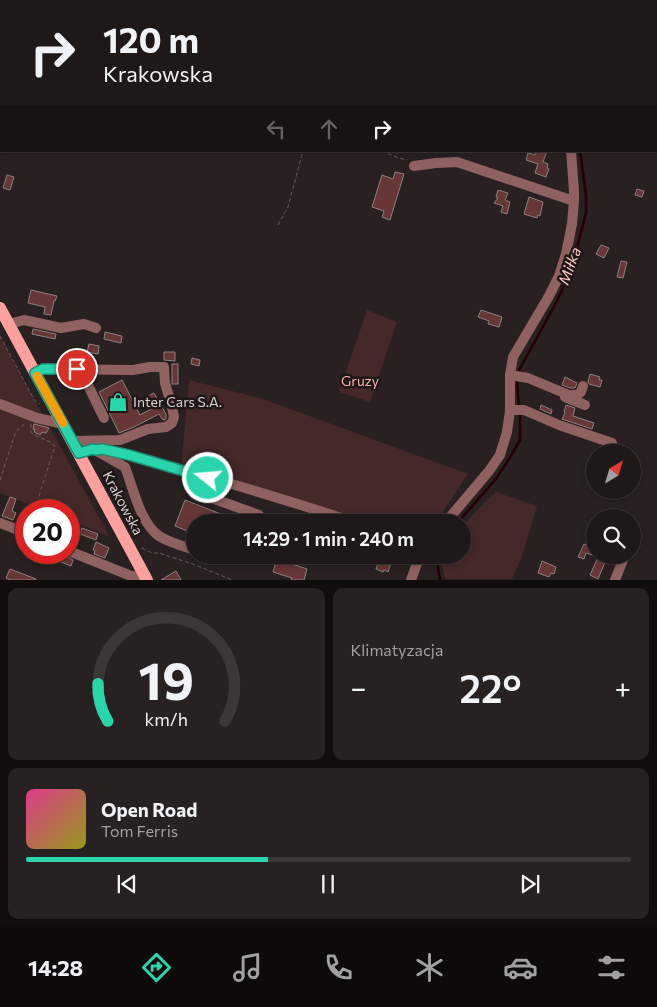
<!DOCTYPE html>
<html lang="pl">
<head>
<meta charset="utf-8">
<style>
	:root { --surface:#1f1818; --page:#272121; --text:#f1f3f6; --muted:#a1a0a2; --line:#3c3737; --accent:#2bd5ac }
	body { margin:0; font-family:Commissioner,sans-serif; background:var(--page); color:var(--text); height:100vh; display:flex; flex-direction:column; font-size:19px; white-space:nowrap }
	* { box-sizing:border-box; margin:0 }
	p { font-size:16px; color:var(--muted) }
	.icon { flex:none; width:28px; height:28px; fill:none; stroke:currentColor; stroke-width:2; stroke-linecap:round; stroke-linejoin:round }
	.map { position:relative; height:580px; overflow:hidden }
	.drawer { display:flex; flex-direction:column; gap:8px; padding:8px; background:#110d0d; flex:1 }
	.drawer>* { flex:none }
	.banner { position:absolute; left:0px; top:0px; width:658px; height:152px; box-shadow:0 2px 8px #0003,0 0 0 1px var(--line); background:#1f1818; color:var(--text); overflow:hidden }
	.needle { width:32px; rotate:38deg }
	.controls { position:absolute; left:586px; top:444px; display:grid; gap:10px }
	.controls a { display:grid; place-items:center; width:55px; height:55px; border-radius:50%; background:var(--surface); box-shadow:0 2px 8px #0003,0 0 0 1px var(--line); font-size:25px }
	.speed { position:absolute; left:15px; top:499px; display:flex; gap:10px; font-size:25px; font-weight:700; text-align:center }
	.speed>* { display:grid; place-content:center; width:65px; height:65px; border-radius:50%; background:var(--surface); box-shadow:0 2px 8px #0003,0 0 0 1px var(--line); line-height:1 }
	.speed .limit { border:8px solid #d22; background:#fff; color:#111 }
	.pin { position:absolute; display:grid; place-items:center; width:42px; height:42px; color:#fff; margin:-21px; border:2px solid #fff; border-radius:50%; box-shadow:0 1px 5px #0007 }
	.me { position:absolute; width:55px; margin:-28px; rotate:287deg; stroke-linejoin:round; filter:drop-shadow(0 0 4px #0008) }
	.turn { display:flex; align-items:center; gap:18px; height:105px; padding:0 20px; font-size:22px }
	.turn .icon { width:65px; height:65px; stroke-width:2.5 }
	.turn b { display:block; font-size:35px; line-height:42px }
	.lanes { display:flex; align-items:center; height:48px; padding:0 20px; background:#0003; justify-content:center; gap:25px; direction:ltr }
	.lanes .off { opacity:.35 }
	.big { font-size:38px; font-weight:600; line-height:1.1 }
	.drawer .tile { flex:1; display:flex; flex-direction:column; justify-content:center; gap:8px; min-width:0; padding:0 18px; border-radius:10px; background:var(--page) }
	.drawer .dial { align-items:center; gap:0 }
	.dial svg { height:130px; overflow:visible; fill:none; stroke:var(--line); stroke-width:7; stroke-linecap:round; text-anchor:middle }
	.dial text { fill:var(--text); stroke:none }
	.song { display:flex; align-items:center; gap:15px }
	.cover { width:60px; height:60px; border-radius:8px; background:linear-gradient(135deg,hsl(330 70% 55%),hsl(60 70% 35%)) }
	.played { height:5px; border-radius:2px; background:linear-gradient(90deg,var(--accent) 40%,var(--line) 40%) }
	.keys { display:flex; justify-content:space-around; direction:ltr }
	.heat { display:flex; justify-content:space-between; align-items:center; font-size:28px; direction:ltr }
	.drawer .tiles { flex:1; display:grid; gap:8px; grid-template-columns:1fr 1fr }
	.tile:last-child { grid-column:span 2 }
	.trip { position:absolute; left:186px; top:514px; width:285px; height:50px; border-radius:25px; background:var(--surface); box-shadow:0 2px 8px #0003,0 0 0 1px var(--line); font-weight:600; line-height:50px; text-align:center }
	.menu { display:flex; height:80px; justify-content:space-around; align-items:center; background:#0c0a0a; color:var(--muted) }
	.menu .icon { width:35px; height:35px }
	.menu .on { color:var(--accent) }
	.menu b { font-size:22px; color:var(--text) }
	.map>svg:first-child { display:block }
	.green { fill:#452828 }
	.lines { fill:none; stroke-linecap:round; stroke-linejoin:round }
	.stream { stroke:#230002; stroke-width:2.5 }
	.building { fill:#673636; stroke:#8c8180 }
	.path { stroke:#685f5f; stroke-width:1; stroke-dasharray:4 2.5; stroke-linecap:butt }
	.minor { stroke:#8f6261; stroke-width:10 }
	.major { stroke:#fda19e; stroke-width:12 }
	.route-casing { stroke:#1c8a70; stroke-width:12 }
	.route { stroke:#2bd5ac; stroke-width:9 }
	.slow { stroke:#f59e0b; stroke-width:9 }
	.labels { text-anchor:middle; stroke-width:5; stroke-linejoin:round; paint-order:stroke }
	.park-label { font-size:14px; fill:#f5b0ae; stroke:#1f1716 }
	.poi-label { font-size:14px; fill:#d9d2d2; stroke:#1f1716; text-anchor:start }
	.street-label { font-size:14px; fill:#d9d2d2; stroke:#1f1716 }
	.water-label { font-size:15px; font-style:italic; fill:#ffcac7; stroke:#1f1716 }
</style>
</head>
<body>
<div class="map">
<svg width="657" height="580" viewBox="0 0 657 580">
	<rect width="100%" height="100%" fill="#292020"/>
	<!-- green -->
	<g class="green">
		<polygon points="367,310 397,322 370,402 339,392"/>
		<polygon points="0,337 110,537 69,520 69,510 43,510 0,493"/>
		<polygon points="189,380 263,399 468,474 436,522 365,522 181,468"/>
		<polygon points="496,492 537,506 522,556 512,579 445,579 440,555 462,555 463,525"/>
	</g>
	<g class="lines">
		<!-- stream -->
		<g class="stream">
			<polyline points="563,0 563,1"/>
			<polyline points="518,372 556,303 571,271 586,213 586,195 580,151"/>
			<polyline points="517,382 519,407"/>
			<polyline points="458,522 496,479 509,459 520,440 520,412"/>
			<polyline points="436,555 440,580"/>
		</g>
	</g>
	<!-- building -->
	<g class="building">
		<polygon points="537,151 547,151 543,162 548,164 547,168 549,169 546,177 535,173 538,164 526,160 528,153 535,155"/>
		<polygon points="395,172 404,174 390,220 382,217 384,211 372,207 382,175 393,179"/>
		<polygon points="7,175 14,177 10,190 3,188"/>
		<polygon points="637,189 644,191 642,197 635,195"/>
		<polygon points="498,190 508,193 505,200 510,202 507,214 501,212 503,206 494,203 498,198 496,197"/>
		<polygon points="529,197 543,202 540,216 538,215 537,218 524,214"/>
		<polygon points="601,245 609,248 604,258 596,254"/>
		<polygon points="621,261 627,262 623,278 617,277"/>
		<polygon points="31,290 57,296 55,301 54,301 51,315 44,314 45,307 28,303"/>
		<polygon points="481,310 502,317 499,327 488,324 489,321 478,317"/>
		<polygon points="33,329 56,334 55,339 32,334"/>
		<polygon points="105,332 122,336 121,343 104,339"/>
		<polygon points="89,344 99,346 98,354 87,352"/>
		<polygon points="164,352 175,352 175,361 164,360"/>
		<polygon points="192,358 200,360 199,366 191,364"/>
		<rect x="172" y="364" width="6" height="20"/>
		<polygon points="590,374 600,377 599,380 602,380 600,387 589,384 588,382"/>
		<polygon points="565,377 577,383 575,388 570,388 562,385"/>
		<polygon points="122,380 140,415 155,407 148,396 154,393 166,414 166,419 163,420 159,414 134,427 119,433 99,392"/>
		<polygon points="541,405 552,410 551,414 540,409"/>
		<polygon points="566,405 575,408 573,416 594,423 592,429 562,419 565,413 564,412"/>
		<polygon points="34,424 49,428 46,433 42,432 40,435 34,432 35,429 33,429"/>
		<polygon points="10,497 16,499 12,511 16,513 13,520 2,516"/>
		<polygon points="185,500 241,522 195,522 195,534 175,526"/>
		<polygon points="82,528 98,534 96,540 80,534"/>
		<polygon points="96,542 109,548 105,558 94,554 95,551 93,550"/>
		<polygon points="584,544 595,549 595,556 586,553 584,559 578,557"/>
		<polygon points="64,555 73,560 71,566 61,562"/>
		<polygon points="381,555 391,555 390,559 392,560 388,572 384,570 383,572 376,569"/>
		<polygon points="599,555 608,555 598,579 590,575"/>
		<polygon points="277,559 307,569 304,580 291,580 292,578 273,572"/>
		<polygon points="542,561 556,567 554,574 551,573 549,577 538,573"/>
		<polygon points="10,569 36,579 36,580 10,580 6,578"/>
		<polygon points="176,571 181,580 161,580"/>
	</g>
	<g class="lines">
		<!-- path -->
		<g class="path">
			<polyline points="382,151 399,158 407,160"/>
			<polyline points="278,225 288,207 303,151"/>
			<polyline points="0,336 35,401 40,404"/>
			<path d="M 31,424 C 31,427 30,430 32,433 C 36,438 49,439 55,446 L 38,499"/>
			<polyline points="0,480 16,431 26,423"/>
			<polyline points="142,548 152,553 159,553 168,556 193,564 232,580"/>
		</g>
		<!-- minor -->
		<g class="minor">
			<polyline points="555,1 555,0"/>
			<polyline points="414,166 436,163 457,162 574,201"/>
			<polyline points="9,324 24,320 61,328 84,324 96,328"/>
			<polyline points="80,369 104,418"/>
			<polyline points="35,373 43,369 133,370 150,367 164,367 165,383 172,407 174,417 172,423 166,427 148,429 120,440 73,441"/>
			<polyline points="510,375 528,378 569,395 577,395 581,392 583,386"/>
			<polyline points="565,397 585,405"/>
			<polyline points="0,404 37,418 64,424"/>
			<polyline points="510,410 524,410 559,425 612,443"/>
			<path d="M 95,450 C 113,448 147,460 166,465 C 229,483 292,501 353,522"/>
			<path d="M 79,453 L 93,449 L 125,467 C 133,487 140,523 159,536 C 170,543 183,546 195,550"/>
			<polyline points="203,495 259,515 257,522"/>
			<polyline points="446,522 489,471 500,455 507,432 510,411 510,375 513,357 549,296 559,276 566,254 572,224 574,201 574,191 571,151"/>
			<polyline points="0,523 26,533"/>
			<polyline points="69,551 131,576 146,576"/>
			<path d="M 207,555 C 219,559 226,563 237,555"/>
			<polyline points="411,580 420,555"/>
			<polyline points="615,580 625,555"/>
		</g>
		<!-- major -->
		<polyline class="major" points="0,308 147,580"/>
	</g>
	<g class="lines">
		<!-- route casing -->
		<g class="route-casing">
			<polyline id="route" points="77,369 43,369 35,373 79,453 93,449 95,450 102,449 129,455 208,478"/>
		</g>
		<!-- route -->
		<use href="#route" class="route"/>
		<!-- slow -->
		<polyline class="slow" points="37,376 63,423"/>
	</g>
	<!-- icons -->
	<defs>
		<g id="shop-bare" transform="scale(1.5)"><path d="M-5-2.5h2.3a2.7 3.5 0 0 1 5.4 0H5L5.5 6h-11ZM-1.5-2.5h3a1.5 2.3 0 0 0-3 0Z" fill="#2bd5ac" stroke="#1f1716" stroke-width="2.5" paint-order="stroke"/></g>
	</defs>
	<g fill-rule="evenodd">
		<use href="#shop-bare" x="118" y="402"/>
	</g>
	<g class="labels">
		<!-- park labels -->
		<g class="park-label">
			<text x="360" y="386">Gruzy</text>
		</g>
		<!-- poi labels -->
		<g class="poi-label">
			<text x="133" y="407">Inter Cars S.A.</text>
		</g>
		<!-- street labels -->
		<g class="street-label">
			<text transform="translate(123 503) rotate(62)" y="5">Krakowska</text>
		</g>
		<!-- water labels -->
		<g class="water-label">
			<text transform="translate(570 266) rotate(-70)" y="5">Miłka</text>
		</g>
	</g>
</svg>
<div class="controls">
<a><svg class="needle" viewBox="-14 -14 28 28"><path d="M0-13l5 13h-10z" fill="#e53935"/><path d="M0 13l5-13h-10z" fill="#a1a0a2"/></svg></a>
<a><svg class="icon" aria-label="search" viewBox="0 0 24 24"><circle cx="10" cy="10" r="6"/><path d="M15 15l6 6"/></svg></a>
</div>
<div class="speed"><div class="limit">20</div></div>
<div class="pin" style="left:77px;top:369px;background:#d93025"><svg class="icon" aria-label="arrive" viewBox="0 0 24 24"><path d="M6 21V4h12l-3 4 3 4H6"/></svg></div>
<svg class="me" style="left:208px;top:478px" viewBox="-20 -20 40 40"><circle r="17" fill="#2bd5ac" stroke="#fff" stroke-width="3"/><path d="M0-11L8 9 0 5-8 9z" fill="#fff"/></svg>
<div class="trip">14:29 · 1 min · 240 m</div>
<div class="banner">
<div class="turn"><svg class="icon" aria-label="right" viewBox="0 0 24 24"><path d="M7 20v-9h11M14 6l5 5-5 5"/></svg><div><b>120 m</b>Krakowska</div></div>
<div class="lanes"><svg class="icon off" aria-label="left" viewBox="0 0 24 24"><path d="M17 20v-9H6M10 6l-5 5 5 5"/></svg><svg class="icon off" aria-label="ahead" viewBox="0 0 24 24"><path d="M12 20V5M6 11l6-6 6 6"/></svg><svg class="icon" aria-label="right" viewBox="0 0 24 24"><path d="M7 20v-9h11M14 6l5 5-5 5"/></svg></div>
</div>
</div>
<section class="drawer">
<div class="tiles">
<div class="tile dial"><svg viewBox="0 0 100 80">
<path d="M14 69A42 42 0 1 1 86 69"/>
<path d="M14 69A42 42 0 0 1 8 46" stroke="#2bd5ac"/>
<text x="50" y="56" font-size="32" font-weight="700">19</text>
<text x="50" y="72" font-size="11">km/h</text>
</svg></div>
<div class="tile"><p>Klimatyzacja</p>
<div class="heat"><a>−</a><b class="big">22°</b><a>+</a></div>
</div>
<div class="tile">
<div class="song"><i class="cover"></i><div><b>Open Road</b><p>Tom Ferris</p></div></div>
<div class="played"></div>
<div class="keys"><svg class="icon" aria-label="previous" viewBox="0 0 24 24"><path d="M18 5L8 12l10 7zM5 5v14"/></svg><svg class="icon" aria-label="pause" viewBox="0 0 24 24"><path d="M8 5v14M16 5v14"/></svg><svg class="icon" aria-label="next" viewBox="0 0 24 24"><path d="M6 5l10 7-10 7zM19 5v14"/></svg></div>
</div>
</div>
</section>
<nav class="menu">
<b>14:28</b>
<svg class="icon on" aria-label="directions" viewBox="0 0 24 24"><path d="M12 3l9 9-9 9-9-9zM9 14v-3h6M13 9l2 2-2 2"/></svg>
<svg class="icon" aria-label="music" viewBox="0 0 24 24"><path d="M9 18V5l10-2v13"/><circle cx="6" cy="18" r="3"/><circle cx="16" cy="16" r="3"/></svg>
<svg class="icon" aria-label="phone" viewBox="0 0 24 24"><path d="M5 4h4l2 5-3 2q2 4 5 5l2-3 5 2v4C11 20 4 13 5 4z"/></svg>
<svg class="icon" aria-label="climate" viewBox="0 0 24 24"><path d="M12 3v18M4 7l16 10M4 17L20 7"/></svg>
<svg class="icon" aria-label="car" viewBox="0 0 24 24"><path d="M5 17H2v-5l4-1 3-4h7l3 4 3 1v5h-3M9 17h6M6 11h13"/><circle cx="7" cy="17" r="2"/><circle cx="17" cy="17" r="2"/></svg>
<svg class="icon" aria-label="filters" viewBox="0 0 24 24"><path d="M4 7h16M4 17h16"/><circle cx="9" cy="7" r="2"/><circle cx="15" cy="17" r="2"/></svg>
</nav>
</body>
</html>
